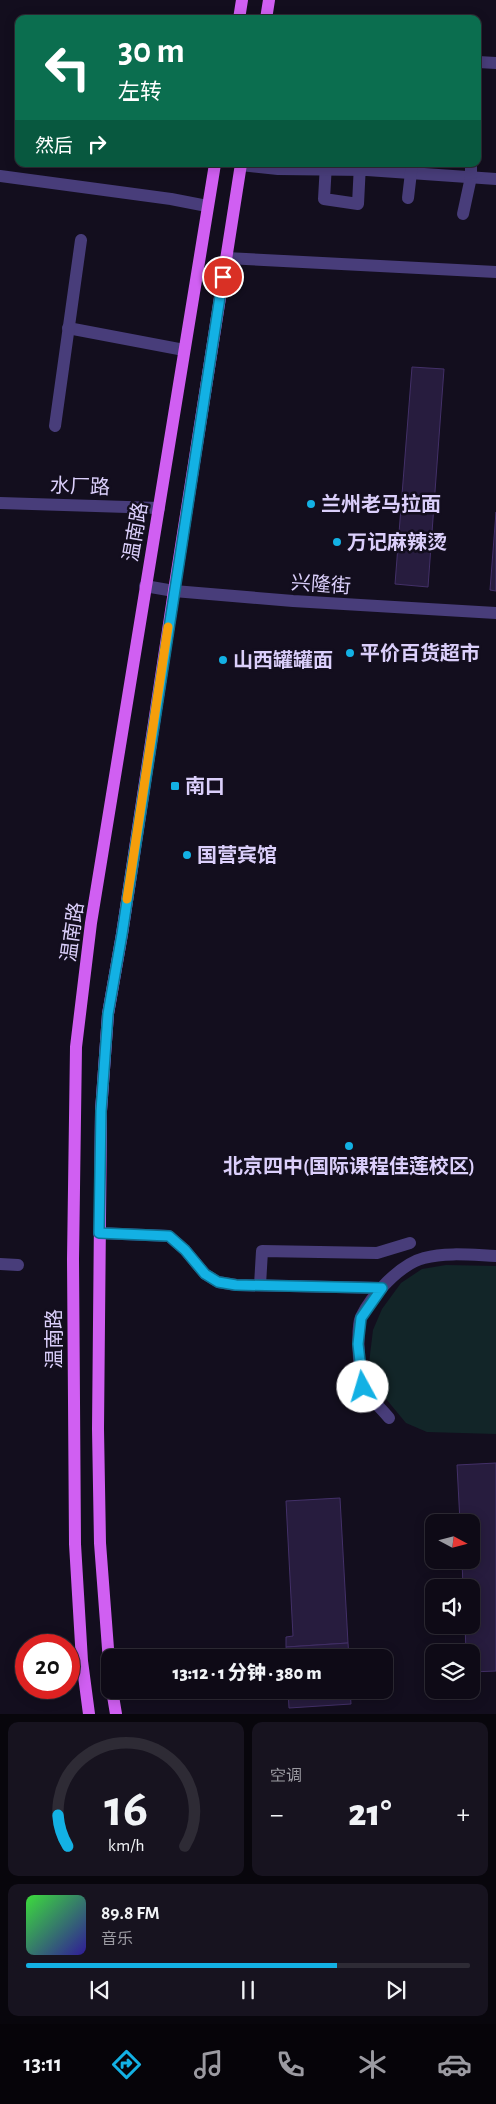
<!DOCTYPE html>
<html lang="zh">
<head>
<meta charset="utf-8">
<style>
	:root { --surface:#0e0a16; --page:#17131f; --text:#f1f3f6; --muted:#9b9aa1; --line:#2e2b35; --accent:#13b1e4 }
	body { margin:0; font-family:"Alegreya Sans","Noto Sans SC",sans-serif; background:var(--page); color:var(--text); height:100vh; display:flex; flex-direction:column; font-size:19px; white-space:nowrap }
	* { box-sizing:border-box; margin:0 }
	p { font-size:16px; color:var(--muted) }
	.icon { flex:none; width:28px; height:28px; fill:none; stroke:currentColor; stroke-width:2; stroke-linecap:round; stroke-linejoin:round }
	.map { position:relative; height:1714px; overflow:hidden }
	.details { display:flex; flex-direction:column; gap:8px; padding:8px; background:#08060c; flex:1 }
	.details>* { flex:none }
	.top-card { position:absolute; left:15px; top:15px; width:466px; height:152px; border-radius:10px; box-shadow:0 2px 12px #0003,0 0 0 1px var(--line); background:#0b6e4f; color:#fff; overflow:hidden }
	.needle { width:32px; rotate:97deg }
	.buttons { position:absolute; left:425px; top:1514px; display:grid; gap:10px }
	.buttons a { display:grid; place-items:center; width:55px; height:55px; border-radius:10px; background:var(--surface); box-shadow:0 2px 12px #0003,0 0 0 1px var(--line); font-size:25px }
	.speed { position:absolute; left:15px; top:1634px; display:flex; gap:10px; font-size:25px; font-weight:700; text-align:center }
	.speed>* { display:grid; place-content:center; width:65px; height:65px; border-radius:50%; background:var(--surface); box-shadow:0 2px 12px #0003,0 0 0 1px var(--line); line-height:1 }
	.speed .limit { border:8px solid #d22; background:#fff; color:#111 }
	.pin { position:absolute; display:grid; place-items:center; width:42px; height:42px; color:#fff; margin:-21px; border:2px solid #fff; border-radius:50%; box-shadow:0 1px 5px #0007 }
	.me { position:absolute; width:55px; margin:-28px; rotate:354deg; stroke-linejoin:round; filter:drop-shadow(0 0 4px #0008) }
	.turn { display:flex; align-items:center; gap:18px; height:105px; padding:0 20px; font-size:22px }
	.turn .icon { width:65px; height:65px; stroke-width:2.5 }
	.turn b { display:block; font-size:35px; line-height:42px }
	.then { display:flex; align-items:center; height:48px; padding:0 20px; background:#0003; gap:10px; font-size:19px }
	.big { font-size:38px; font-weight:800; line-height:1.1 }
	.details .widget { flex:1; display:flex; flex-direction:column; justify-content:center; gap:8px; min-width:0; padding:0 18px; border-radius:10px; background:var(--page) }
	.details .dial { align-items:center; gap:0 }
	.dial svg { height:130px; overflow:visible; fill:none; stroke:var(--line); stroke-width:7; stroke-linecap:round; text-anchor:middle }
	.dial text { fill:var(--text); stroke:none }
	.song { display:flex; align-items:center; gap:15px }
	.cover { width:60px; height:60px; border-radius:8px; background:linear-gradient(135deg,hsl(120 70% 55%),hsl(250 70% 35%)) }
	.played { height:5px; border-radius:2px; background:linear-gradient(90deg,var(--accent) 70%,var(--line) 70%) }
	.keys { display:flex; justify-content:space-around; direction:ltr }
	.heat { display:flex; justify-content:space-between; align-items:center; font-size:28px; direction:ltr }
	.details .tiles { flex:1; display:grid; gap:8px; grid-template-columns:1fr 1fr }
	.widget:last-child { grid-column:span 2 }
	.trip { position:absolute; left:101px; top:1649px; width:292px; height:50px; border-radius:10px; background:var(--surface); box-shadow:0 2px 12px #0003,0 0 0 1px var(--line); font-weight:800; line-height:50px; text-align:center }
	.tabs { display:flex; height:80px; justify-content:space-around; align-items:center; background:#060409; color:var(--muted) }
	.tabs .icon { width:35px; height:35px }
	.tabs .current { color:var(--accent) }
	.tabs b { font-size:22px; color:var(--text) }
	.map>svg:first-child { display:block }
	.green { fill:#122528 }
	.building { fill:#271c3e; stroke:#433068 }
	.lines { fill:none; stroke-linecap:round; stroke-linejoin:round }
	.minor { stroke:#483d7a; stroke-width:12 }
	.major { stroke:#d05ff2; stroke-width:12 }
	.route-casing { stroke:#0c7394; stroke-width:12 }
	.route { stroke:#13b1e4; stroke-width:9 }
	.slow { stroke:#f59e0b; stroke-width:9 }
	.poi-dot { fill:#13b1e4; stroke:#130e1e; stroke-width:2 }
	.labels { text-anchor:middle; stroke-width:5; stroke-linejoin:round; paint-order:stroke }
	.street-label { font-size:20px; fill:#dbcffb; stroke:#130e1e }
	.poi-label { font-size:20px; font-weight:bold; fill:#dbcffb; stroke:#130e1e; text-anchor:start }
</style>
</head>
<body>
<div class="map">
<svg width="496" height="1714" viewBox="0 0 496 1714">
	<rect width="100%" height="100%" fill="#130e1e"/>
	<!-- green -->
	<polygon class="green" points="446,1265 496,1266 496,1434 427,1432 406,1423 377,1388 369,1363 373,1330 382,1309 401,1283 422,1269"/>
	<!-- building -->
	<g class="building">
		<polygon points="412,367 444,369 428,587 395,584"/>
		<polygon points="496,512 496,591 490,590"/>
		<polygon points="496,1463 496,1671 471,1672 471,1652 466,1652 465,1625 471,1625 471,1588 463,1588 462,1560 471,1560 471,1522 460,1522 457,1465"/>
		<polygon points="340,1498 348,1643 286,1647 286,1637 293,1636 286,1501"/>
		<polygon points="348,1643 349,1658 287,1658 286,1647"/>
		<polygon points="288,1690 350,1690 351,1704 289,1708"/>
	</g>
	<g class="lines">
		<!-- minor -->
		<g class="minor">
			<polyline points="478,62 496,63"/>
			<polyline points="326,164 324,199 358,204 360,164"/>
			<polyline points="241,165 278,169 367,170 496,179"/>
			<polyline points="0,176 171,199 207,206"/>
			<polyline points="408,198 412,164"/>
			<polyline points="463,214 471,177 471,164"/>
			<polyline points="226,258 496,272"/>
			<polyline points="68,328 184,350"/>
			<polyline points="55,426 81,240"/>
			<polyline points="0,503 159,508"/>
			<polyline points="145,586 174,591 293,601 496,613"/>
			<polyline points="99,1233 169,1236 185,1250 205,1274 218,1282 236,1285 382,1288"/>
			<polyline points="0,1264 18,1265"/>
			<polyline points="260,1285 262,1251 377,1253 410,1243"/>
			<path d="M 389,1418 C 383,1410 365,1394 363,1385 C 359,1374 356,1328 361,1317 C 371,1296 400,1264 424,1258 C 447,1252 472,1255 496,1256"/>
		</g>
		<!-- major -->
		<g class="major">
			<polyline points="239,19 242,0"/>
			<polyline points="266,19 269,0"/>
			<polyline points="110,1675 100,1543 98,1429 101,1111 108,1014 122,934 174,591 241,164"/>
			<polyline points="112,1690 116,1714"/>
			<polyline points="89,1714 82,1661 75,1544 73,1259 76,1047 91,923 215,164"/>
		</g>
	</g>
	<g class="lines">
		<!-- route casing -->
		<g class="route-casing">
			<polyline id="route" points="223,277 122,934 108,1014 101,1111 99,1233 169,1236 185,1250 205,1274 218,1282 236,1285 382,1288 361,1318 358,1344 363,1387"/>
		</g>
		<!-- route -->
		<use href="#route" class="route"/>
		<!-- slow -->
		<polyline class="slow" points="127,899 168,627"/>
	</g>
	<!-- markers -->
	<g class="poi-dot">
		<circle cx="311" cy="504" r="5"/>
		<circle cx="337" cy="542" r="5"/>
		<circle cx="350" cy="653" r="5"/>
		<circle cx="223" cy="660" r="5"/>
		<rect x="170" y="781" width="10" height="10" rx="2.5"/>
		<circle cx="187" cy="855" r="5"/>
		<circle cx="349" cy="1146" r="5"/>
	</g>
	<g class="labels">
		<!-- street labels -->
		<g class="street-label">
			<text transform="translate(80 486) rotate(2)" y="7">水厂路</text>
			<text transform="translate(135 532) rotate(-80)" y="7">温南路</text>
			<text transform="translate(321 584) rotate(4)" y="7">兴隆街</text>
			<text transform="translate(72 932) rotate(-82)" y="7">温南路</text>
			<text transform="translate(54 1339) rotate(-90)" y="7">温南路</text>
		</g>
		<!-- poi labels -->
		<g class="poi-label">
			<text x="321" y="511">兰州老马拉面</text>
			<text x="347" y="549">万记麻辣烫</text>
			<text x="360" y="660">平价百货超市</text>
			<text x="233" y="667">山西罐罐面</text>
			<text x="185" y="793">南口</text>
			<text x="197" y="862">国营宾馆</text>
			<text x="349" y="1173" text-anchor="middle">北京四中(国际课程佳莲校区)</text>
		</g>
	</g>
</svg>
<div class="buttons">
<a><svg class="needle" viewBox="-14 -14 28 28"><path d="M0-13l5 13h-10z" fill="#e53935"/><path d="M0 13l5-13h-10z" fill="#9b9aa1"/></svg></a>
<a><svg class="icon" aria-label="sound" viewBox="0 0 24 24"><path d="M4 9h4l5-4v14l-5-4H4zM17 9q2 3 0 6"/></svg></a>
<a><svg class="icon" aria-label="layers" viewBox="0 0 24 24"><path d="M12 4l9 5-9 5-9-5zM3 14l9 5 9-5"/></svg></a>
</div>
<div class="speed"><div class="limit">20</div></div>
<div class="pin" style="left:223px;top:277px;background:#d93025"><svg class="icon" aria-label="arrive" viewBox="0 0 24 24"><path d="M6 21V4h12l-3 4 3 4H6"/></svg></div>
<svg class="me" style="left:363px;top:1387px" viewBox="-20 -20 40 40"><circle r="19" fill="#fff"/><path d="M0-13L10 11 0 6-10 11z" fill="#13b1e4"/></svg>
<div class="trip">13:12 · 1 分钟 · 380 m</div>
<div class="top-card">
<div class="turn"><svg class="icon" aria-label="left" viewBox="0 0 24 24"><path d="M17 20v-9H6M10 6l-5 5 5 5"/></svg><div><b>30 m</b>左转</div></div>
<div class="then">然后<svg class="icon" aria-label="right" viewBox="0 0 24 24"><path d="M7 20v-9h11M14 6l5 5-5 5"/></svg></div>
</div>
</div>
<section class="details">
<div class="tiles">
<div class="widget dial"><svg viewBox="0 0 100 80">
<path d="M14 69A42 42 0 1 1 86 69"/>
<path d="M14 69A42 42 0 0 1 8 50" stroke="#13b1e4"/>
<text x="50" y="56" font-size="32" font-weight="700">16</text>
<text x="50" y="72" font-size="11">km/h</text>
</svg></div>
<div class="widget"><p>空调</p>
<div class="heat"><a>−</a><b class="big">21°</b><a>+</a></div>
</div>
<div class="widget">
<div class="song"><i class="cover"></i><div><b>89.8 FM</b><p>音乐</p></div></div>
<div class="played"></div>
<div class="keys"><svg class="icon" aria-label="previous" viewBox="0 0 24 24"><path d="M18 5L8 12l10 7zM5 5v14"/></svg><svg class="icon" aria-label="pause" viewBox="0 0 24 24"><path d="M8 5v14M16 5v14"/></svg><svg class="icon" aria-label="next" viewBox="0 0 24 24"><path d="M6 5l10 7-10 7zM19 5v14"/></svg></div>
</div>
</div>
</section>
<nav class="tabs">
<b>13:11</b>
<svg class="icon current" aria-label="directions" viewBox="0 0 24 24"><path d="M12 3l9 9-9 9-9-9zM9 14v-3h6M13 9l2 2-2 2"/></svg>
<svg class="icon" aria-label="music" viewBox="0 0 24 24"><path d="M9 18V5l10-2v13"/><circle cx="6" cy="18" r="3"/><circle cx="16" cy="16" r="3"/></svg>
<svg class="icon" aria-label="phone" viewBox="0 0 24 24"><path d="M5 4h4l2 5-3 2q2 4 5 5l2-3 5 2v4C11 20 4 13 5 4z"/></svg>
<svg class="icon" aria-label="climate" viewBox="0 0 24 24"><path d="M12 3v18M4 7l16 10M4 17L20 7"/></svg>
<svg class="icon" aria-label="car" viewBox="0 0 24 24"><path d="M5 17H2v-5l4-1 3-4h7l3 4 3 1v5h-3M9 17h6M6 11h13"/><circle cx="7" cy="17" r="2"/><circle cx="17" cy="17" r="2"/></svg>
</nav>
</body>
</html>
